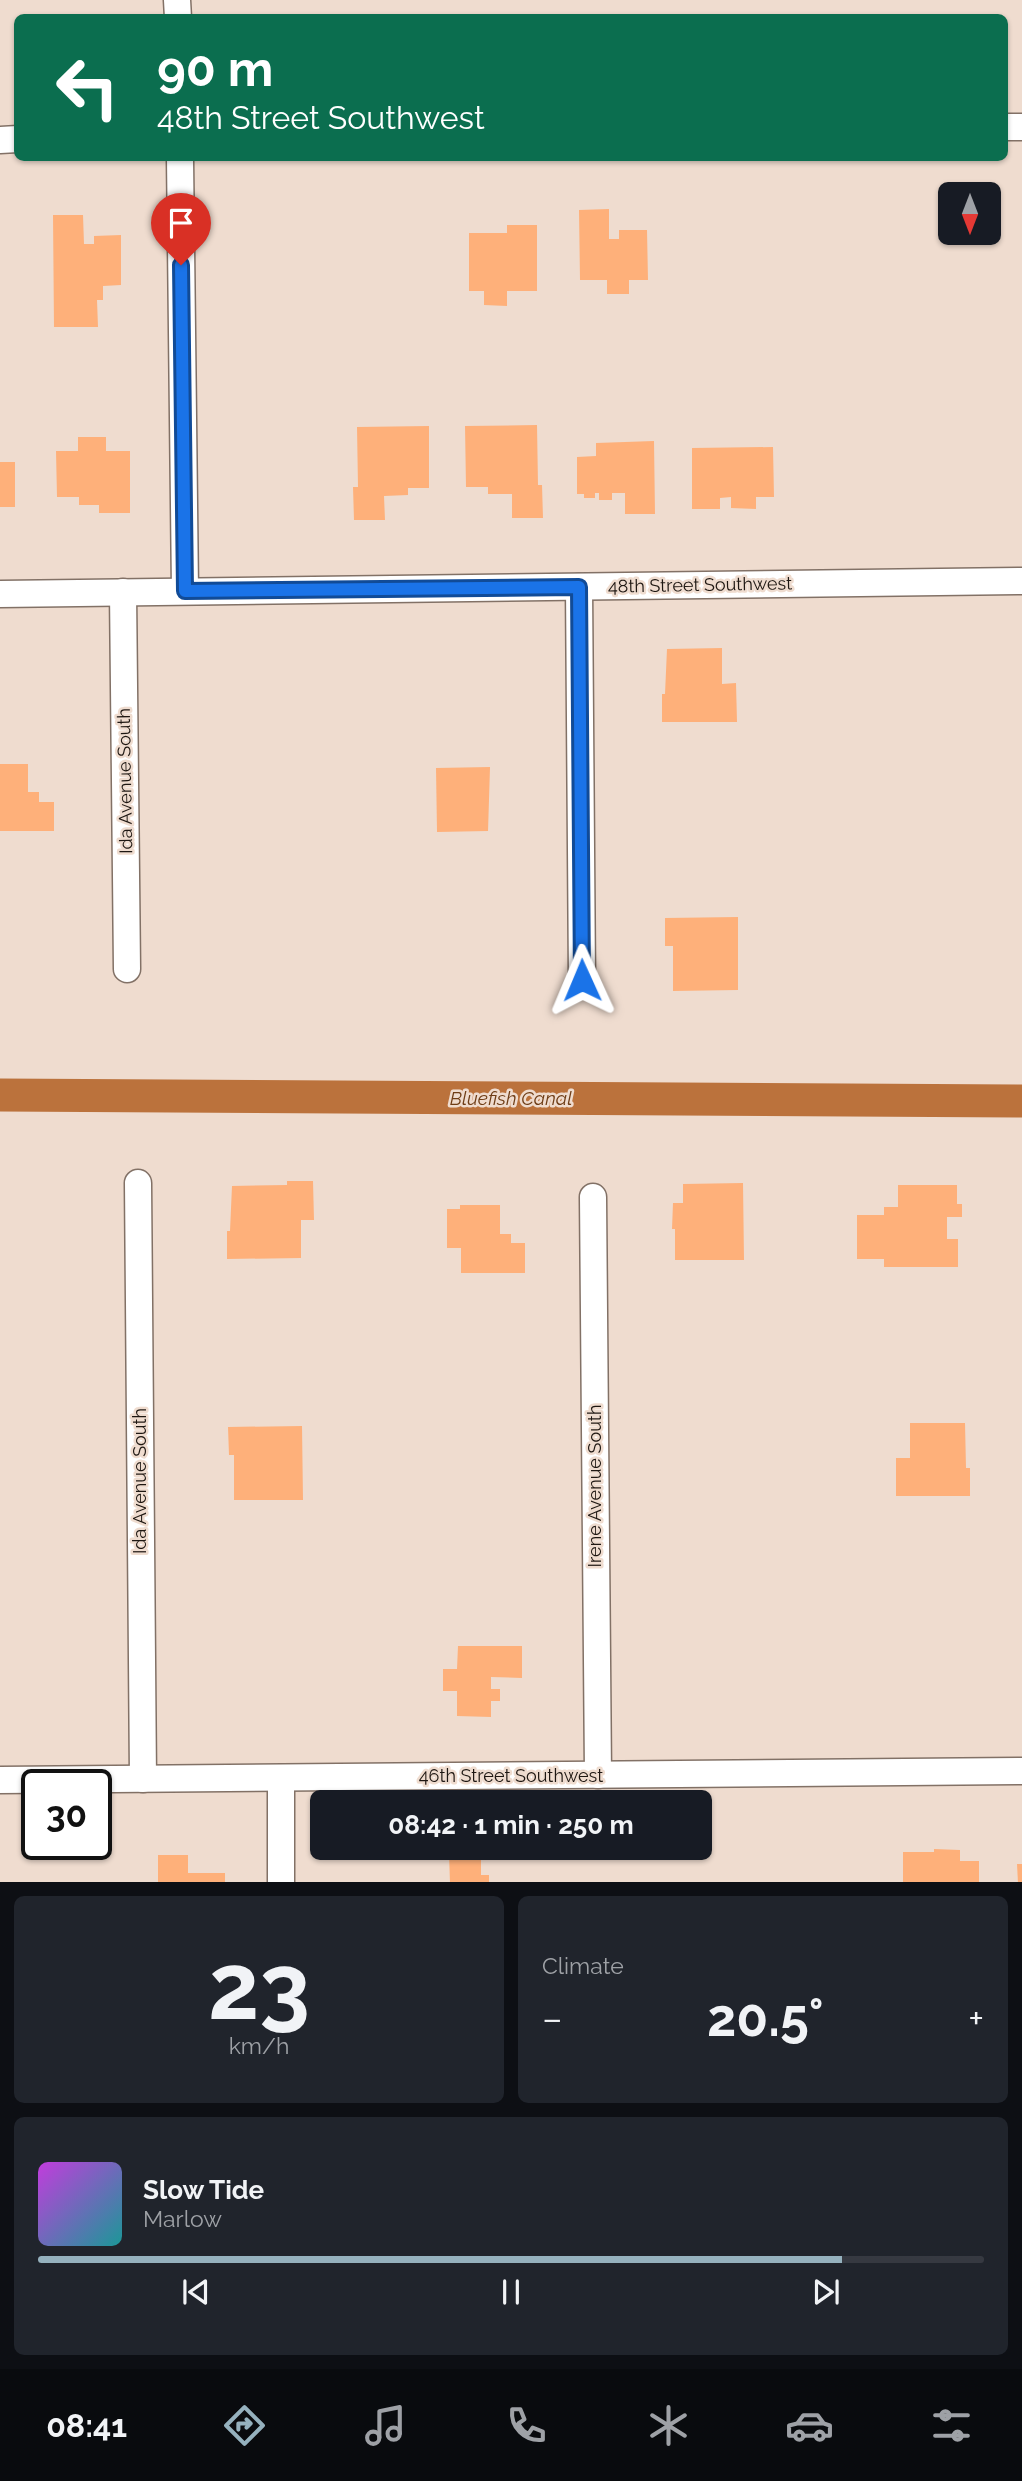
<!DOCTYPE html>
<html lang="en">
<head>
<meta charset="utf-8">
<style>
	:root { --surface:#171b24; --page:#20242c; --text:#f1f3f6; --muted:#9ea1a6; --line:#363941; --accent:#95b1be }
	body { margin:0; font-family:Raleway,sans-serif; background:var(--page); color:var(--text); height:100vh; display:flex; flex-direction:column; font-size:26px; white-space:nowrap }
	* { box-sizing:border-box; margin:0 }
	p { font-size:23px; color:var(--muted) }
	.icon { flex:none; width:38px; height:38px; fill:none; stroke:currentColor; stroke-width:2; stroke-linecap:round; stroke-linejoin:round }
	.map { position:relative; height:1882px; overflow:hidden }
	.drawer { display:flex; flex-direction:column; gap:14px; padding:14px; background:#0d0f14; flex:1 }
	.drawer>* { flex:none }
	.top-card { position:absolute; left:14px; top:14px; width:994px; height:147px; border-radius:10px; box-shadow:0 2px 5px #0004; background:#0b6e4f; color:#fff; overflow:hidden }
	.needle { width:46px; rotate:180deg }
	.fabs { position:absolute; left:938px; top:182px; display:grid; gap:14px }
	.fabs a { display:grid; place-items:center; width:63px; height:63px; border-radius:10px; background:var(--surface); box-shadow:0 2px 5px #0004; font-size:35px }
	.speed { position:absolute; left:21px; top:1769px; display:flex; gap:14px; font-size:35px; font-weight:700; text-align:center }
	.speed>* { display:grid; place-content:center; width:91px; height:91px; border-radius:50%; background:var(--surface); box-shadow:0 2px 5px #0004; line-height:1 }
	.speed .limit { border:4px solid #111; border-radius:10px; background:#fff; color:#111 }
	.pin { position:absolute; display:grid; place-items:center; width:60px; height:60px; color:#fff; margin:-72px -30px; border-radius:50% 50% 50% 0; rotate:-45deg; box-shadow:0 0 7px #0007 }
	.pin .icon { rotate:45deg }
	.me { position:absolute; width:77px; margin:-38px; rotate:359deg; stroke-linejoin:round; filter:drop-shadow(0 0 5px #0008) }
	.turn { display:flex; align-items:center; gap:24px; height:147px; padding:0 28px; font-size:32px }
	.turn .icon { width:91px; height:91px; stroke-width:2.5 }
	.turn b { display:block; font-size:49px; line-height:60px }
	.big { font-size:52px; font-weight:700; line-height:1.1 }
	.drawer .card { flex:1; display:flex; flex-direction:column; justify-content:center; gap:10px; min-width:0; padding:0 24px; border-radius:10px; background:var(--page) }
	.drawer .dial { align-items:center; gap:0 }
	.dial b { font-size:91px; line-height:1 }
	.song { display:flex; align-items:center; gap:21px }
	.cover { width:84px; height:84px; border-radius:10px; background:linear-gradient(135deg,hsl(290 70% 55%),hsl(180 70% 35%)) }
	.played { height:7px; border-radius:4px; background:linear-gradient(90deg,var(--accent) 85%,var(--line) 85%) }
	.keys { display:flex; justify-content:space-around; direction:ltr }
	.heat { display:flex; justify-content:space-between; align-items:center; font-size:38px; direction:ltr }
	.drawer .tiles { flex:1; display:grid; gap:14px; grid-template-columns:1fr 1fr }
	.card:last-child { grid-column:span 2 }
	.trip { position:absolute; left:310px; top:1790px; width:402px; height:70px; border-radius:10px; background:var(--surface); box-shadow:0 2px 5px #0004; font-weight:700; line-height:70px; text-align:center }
	.dock { display:flex; height:112px; justify-content:space-around; align-items:center; background:#090b0e; color:var(--muted) }
	.dock .icon { width:49px; height:49px }
	.dock .active { color:var(--accent) }
	.dock b { font-size:32px; color:var(--text) }
	.map>svg:first-child { display:block }
	.lines { fill:none; stroke-linecap:round; stroke-linejoin:round }
	.canal { stroke:#bb723c; stroke-width:33 }
	.building { fill:#feb07a }
	.minor-casing { stroke:#827166; stroke-width:29 }
	.minor { stroke:#fff; stroke-width:26 }
	.route-casing { stroke:#114b97; stroke-width:18 }
	.route { stroke:#1a73e8; stroke-width:12 }
	.labels { text-anchor:middle; stroke-width:5; stroke-linejoin:round; paint-order:stroke }
	.street-label { font-size:18px; fill:#1e1712; stroke:#efdccf }
	.water-label { font-size:19px; font-style:italic; fill:#6f3d16; stroke:#efdccf }
</style>
</head>
<body>
<div class="map">
<svg width="1022" height="1883" viewBox="0 0 1022 1883">
	<rect width="100%" height="100%" fill="#efdccf"/>
	<g class="lines">
		<!-- canal -->
		<polyline class="canal" points="0,1095 1022,1101"/>
	</g>
	<!-- building -->
	<g class="building">
		<polygon points="609,209 609,239 619,239 619,230 647,230 648,280 629,280 629,294 607,294 607,280 580,280 579,210"/>
		<polygon points="53,215 83,215 84,244 94,244 94,236 121,235 121,285 103,286 103,300 97,300 98,327 54,327"/>
		<polygon points="507,225 537,225 537,291 507,291 507,306 484,305 484,291 469,291 469,233 507,233"/>
		<polygon points="537,425 538,485 542,485 543,518 512,518 512,494 488,494 488,487 466,487 465,426"/>
		<polygon points="429,426 429,488 408,488 408,495 384,496 385,520 354,520 353,487 358,487 357,427"/>
		<polygon points="78,437 106,437 106,451 130,451 130,513 99,513 99,505 79,505 79,497 57,497 56,451 78,451"/>
		<polygon points="654,441 655,514 625,514 625,493 612,493 612,500 599,500 599,493 595,493 595,498 584,498 584,494 577,494 577,457 596,456 596,443"/>
		<polygon points="773,447 774,497 756,497 756,509 731,508 731,497 720,498 720,509 692,509 692,448"/>
		<rect x="0" y="462" width="15" height="45"/>
		<polygon points="722,648 722,684 736,683 737,722 662,722 662,694 665,694 667,649"/>
		<polygon points="0,764 28,764 28,792 39,792 39,802 54,802 54,831 0,831"/>
		<polygon points="490,767 488,831 437,832 436,768"/>
		<polygon points="738,917 738,990 673,991 673,946 665,946 665,918"/>
		<polygon points="287,1181 313,1181 314,1220 301,1220 301,1258 227,1259 227,1231 230,1231 232,1186 287,1185"/>
		<polygon points="743,1183 744,1260 675,1260 675,1229 672,1229 673,1203 683,1203 683,1184"/>
		<polygon points="898,1185 957,1185 957,1204 962,1204 962,1217 947,1217 947,1239 958,1239 958,1267 884,1267 884,1259 857,1259 857,1215 884,1215 884,1207 898,1207"/>
		<polygon points="460,1205 500,1205 500,1234 511,1234 511,1243 525,1243 525,1273 461,1273 461,1248 447,1248 447,1209 460,1209"/>
		<polygon points="910,1423 965,1423 966,1468 970,1468 970,1496 896,1496 896,1458 910,1458"/>
		<polygon points="302,1426 303,1500 234,1500 234,1455 229,1455 228,1427"/>
		<polygon points="458,1646 522,1646 522,1678 491,1677 491,1689 500,1689 500,1701 491,1701 491,1717 457,1716 457,1691 443,1691 443,1669 457,1669"/>
		<polygon points="934,1849 960,1850 960,1861 979,1861 979,1883 903,1883 903,1852 934,1852"/>
		<polygon points="449,1853 481,1853 481,1875 489,1875 489,1883 450,1883"/>
		<polygon points="158,1855 188,1855 188,1873 225,1873 225,1883 158,1883"/>
		<polygon points="1017,1864 1022,1864 1022,1883 1018,1883"/>
	</g>
	<g class="lines">
		<!-- minor casing -->
		<g class="minor-casing">
			<g id="minor">
				<polyline points="177,0 178,18"/>
				<polyline points="1004,127 1022,127"/>
				<polyline points="0,140 18,139"/>
				<polyline points="180,158 185,591"/>
				<polyline points="579,587 582,980"/>
				<polyline points="123,592 127,969"/>
				<polyline points="0,594 1022,581"/>
				<polyline points="138,1183 143,1779"/>
				<polyline points="593,1197 598,1775"/>
				<polyline points="281,1778 281,1883"/>
				<polyline points="0,1780 1022,1771"/>
			</g>
		</g>
		<!-- minor -->
		<use href="#minor" class="minor"/>
	</g>
	<g class="lines">
		<!-- route casing -->
		<g class="route-casing">
			<polyline id="route" points="181,265 185,591 579,587 582,980"/>
		</g>
		<!-- route -->
		<use href="#route" class="route"/>
	</g>
	<g class="labels">
		<!-- street labels -->
		<g class="street-label">
			<text transform="translate(700 585) rotate(-1)" y="6">48th Street Southwest</text>
			<text transform="translate(125 781) rotate(-91)" y="6">Ida Avenue South</text>
			<text transform="translate(140 1481) rotate(-90)" y="6">Ida Avenue South</text>
			<text transform="translate(595 1486) rotate(-90)" y="6">Irene Avenue South</text>
			<text x="511" y="1782">46th Street Southwest</text>
		</g>
		<!-- water labels -->
		<g class="water-label">
			<text x="511" y="1105">Bluefish Canal</text>
		</g>
	</g>
</svg>
<div class="fabs">
<a><svg class="needle" viewBox="-14 -14 28 28"><path d="M0-13l5 13h-10z" fill="#e53935"/><path d="M0 13l5-13h-10z" fill="#9ea1a6"/></svg></a>
</div>
<div class="speed"><div class="limit">30</div></div>
<div class="pin" style="left:181px;top:265px;background:#d93025"><svg class="icon" aria-label="arrive" viewBox="0 0 24 24"><path d="M6 21V4h12l-3 4 3 4H6"/></svg></div>
<svg class="me" style="left:582px;top:980px" viewBox="-20 -20 40 40"><path d="M0-17L14 15 0 8-14 15z" fill="#1a73e8" stroke="#fff" stroke-width="4"/></svg>
<div class="trip">08:42 · 1 min · 250 m</div>
<div class="top-card">
<div class="turn"><svg class="icon" aria-label="left" viewBox="0 0 24 24"><path d="M17 20v-9H6M10 6l-5 5 5 5"/></svg><div><b>90 m</b>48th Street Southwest</div></div>
</div>
</div>
<section class="drawer">
<div class="tiles">
<div class="card dial"><b>23</b><p>km/h</p></div>
<div class="card"><p>Climate</p>
<div class="heat"><a>−</a><b class="big">20.5°</b><a>+</a></div>
</div>
<div class="card">
<div class="song"><i class="cover"></i><div><b>Slow Tide</b><p>Marlow</p></div></div>
<div class="played"></div>
<div class="keys"><svg class="icon" aria-label="previous" viewBox="0 0 24 24"><path d="M18 5L8 12l10 7zM5 5v14"/></svg><svg class="icon" aria-label="pause" viewBox="0 0 24 24"><path d="M8 5v14M16 5v14"/></svg><svg class="icon" aria-label="next" viewBox="0 0 24 24"><path d="M6 5l10 7-10 7zM19 5v14"/></svg></div>
</div>
</div>
</section>
<nav class="dock">
<b>08:41</b>
<svg class="icon active" aria-label="directions" viewBox="0 0 24 24"><path d="M12 3l9 9-9 9-9-9zM9 14v-3h6M13 9l2 2-2 2"/></svg>
<svg class="icon" aria-label="music" viewBox="0 0 24 24"><path d="M9 18V5l10-2v13"/><circle cx="6" cy="18" r="3"/><circle cx="16" cy="16" r="3"/></svg>
<svg class="icon" aria-label="phone" viewBox="0 0 24 24"><path d="M5 4h4l2 5-3 2q2 4 5 5l2-3 5 2v4C11 20 4 13 5 4z"/></svg>
<svg class="icon" aria-label="climate" viewBox="0 0 24 24"><path d="M12 3v18M4 7l16 10M4 17L20 7"/></svg>
<svg class="icon" aria-label="car" viewBox="0 0 24 24"><path d="M5 17H2v-5l4-1 3-4h7l3 4 3 1v5h-3M9 17h6M6 11h13"/><circle cx="7" cy="17" r="2"/><circle cx="17" cy="17" r="2"/></svg>
<svg class="icon" aria-label="filters" viewBox="0 0 24 24"><path d="M4 7h16M4 17h16"/><circle cx="9" cy="7" r="2"/><circle cx="15" cy="17" r="2"/></svg>
</nav>
</body>
</html>
